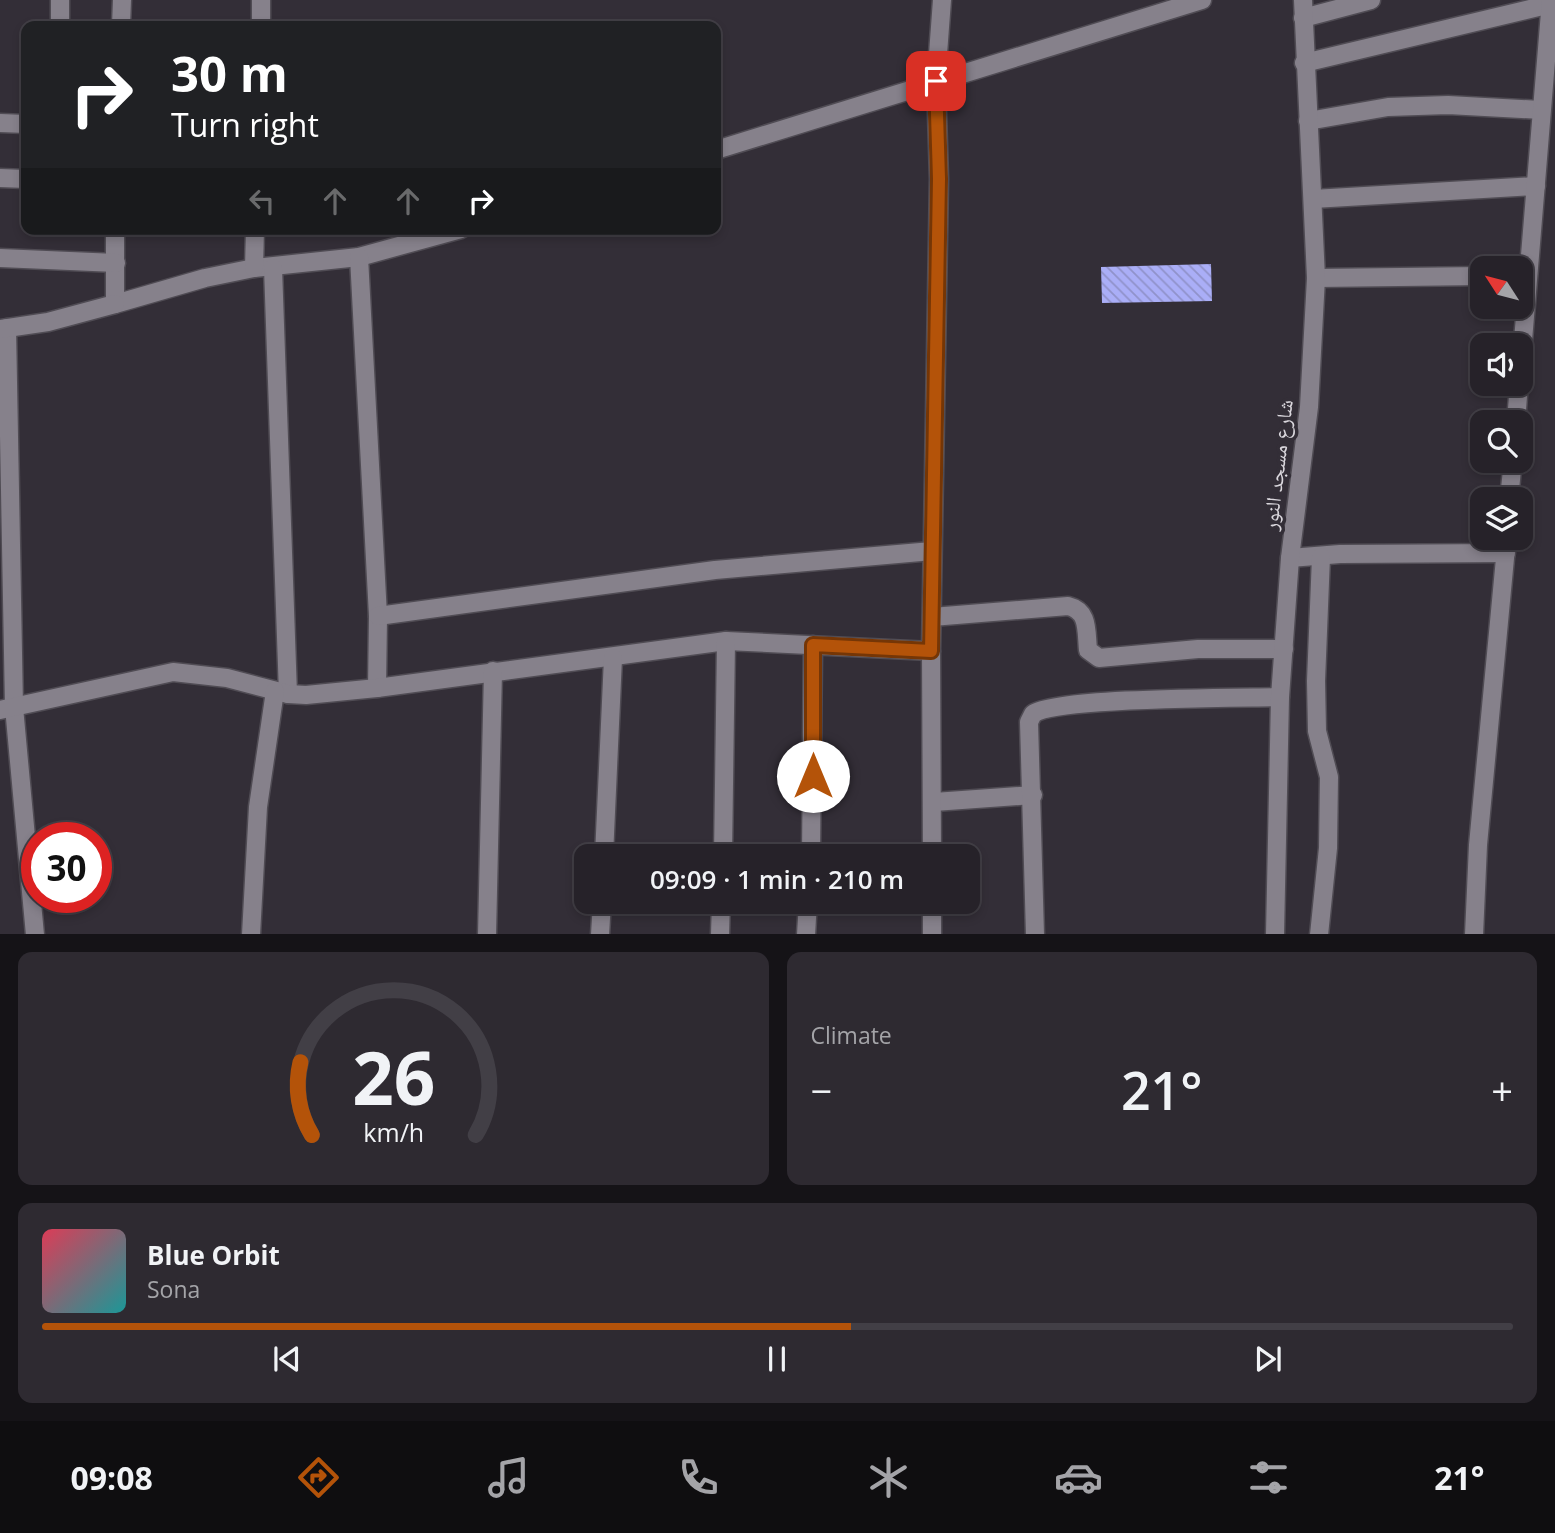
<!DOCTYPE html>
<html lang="en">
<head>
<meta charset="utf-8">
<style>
	:root { --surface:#262229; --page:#2e2a31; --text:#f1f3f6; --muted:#a4a4a8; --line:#423f46; --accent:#b45309 }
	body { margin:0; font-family:"Open Sans","Noto Naskh Arabic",sans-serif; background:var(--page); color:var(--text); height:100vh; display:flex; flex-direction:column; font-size:26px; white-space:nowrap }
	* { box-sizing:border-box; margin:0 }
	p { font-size:23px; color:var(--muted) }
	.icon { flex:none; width:38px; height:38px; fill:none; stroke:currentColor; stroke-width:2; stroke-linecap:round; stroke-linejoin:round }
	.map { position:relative; height:934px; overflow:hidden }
	.side { display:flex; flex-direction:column; gap:18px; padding:18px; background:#151317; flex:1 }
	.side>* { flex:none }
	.banner { position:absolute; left:21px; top:21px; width:700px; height:214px; border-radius:14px; box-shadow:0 4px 10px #0003,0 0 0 2px var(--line); background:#202124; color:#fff; overflow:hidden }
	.needle { width:46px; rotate:306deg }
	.tools { position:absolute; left:1470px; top:256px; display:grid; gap:14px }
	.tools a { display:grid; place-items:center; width:63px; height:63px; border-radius:14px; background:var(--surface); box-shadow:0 4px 10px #0003,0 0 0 2px var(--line); font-size:35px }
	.speed { position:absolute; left:21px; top:822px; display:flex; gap:14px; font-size:35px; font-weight:700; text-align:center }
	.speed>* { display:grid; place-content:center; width:91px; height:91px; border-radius:50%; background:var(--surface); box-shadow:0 4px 10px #0003,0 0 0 2px var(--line); line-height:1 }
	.speed .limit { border:10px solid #d22; background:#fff; color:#111 }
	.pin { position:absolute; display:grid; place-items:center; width:60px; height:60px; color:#fff; margin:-30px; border-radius:14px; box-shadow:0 4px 10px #0006 }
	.me { position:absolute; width:77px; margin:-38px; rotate:0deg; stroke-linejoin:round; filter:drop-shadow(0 0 5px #0008) }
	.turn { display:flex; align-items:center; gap:24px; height:147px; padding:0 35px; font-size:32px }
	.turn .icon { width:91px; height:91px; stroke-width:2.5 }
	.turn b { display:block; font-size:49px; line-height:60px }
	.lanes { display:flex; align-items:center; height:66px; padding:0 35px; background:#0003; justify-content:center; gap:35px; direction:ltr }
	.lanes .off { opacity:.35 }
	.big { font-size:52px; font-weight:600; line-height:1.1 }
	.side .card { flex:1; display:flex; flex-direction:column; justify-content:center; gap:10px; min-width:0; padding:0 24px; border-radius:14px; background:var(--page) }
	.side .dial { align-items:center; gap:0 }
	.dial svg { height:182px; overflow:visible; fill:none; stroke:var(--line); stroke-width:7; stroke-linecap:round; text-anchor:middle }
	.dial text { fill:var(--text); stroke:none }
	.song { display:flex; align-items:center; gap:21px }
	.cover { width:84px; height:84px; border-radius:10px; background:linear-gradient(135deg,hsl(350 70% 55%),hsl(180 70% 35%)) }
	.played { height:7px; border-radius:4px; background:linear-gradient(90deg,var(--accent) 55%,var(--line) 55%) }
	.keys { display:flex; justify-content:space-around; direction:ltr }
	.heat { display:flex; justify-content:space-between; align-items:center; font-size:38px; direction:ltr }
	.side .tiles { flex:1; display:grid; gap:18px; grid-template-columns:1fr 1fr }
	.card:last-child { grid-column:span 2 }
	.trip { position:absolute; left:574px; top:844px; width:406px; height:70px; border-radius:14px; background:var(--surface); box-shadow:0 4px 10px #0003,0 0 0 2px var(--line); font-weight:600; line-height:70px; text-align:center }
	.tab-bar { display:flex; height:112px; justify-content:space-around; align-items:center; background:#0f0e10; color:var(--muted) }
	.tab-bar .icon { width:49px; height:49px }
	.tab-bar .selected { color:var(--accent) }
	.tab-bar b { font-size:32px; color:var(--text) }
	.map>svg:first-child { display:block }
	.building { fill:url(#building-back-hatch) }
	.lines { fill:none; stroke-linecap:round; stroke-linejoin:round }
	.minor-casing { stroke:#504c54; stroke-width:21 }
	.minor { stroke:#86818b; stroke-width:18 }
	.route-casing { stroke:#753606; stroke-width:18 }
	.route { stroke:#b45309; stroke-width:12 }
	.labels { text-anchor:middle; stroke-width:7; stroke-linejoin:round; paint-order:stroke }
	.street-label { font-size:21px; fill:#dad7dd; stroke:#332e37 }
</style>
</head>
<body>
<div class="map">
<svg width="1555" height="935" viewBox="0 0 1555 935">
	<defs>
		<pattern id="building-back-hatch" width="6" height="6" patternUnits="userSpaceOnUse" patternTransform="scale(1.75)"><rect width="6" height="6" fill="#aaaef7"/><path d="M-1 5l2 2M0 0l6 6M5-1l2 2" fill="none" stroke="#9092ca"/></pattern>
	</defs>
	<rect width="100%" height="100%" fill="#332e37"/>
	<!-- building -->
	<polygon class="building" points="1211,264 1212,301 1102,303 1101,267"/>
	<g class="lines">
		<!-- minor casing -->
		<g class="minor-casing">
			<g id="minor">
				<polyline points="1303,18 1371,0"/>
				<polyline points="60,26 60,0"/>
				<polyline points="121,26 122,0"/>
				<polyline points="261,26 261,0"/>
				<polyline points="1304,63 1555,3"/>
				<polyline points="1308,121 1388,107 1448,105 1541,110"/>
				<polyline points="0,123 26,124"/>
				<polyline points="716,150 1202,0"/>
				<polyline points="0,178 26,179"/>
				<polyline points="1313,199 1536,186"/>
				<polyline points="115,229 115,304 205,278 254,268 359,257 461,229"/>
				<polyline points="359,257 378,616 377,688"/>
				<polyline points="0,258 116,263"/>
				<polyline points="254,268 255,229"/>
				<polyline points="273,268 288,694"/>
				<polyline points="1316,278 1482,276"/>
				<polyline points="7,328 14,707 35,935"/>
				<polyline points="0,329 48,322 115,304"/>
				<polyline points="1521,365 1551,0"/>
				<polyline points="1516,422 1519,383"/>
				<polyline points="1509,499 1513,460"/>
				<polyline points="1290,558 1340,554 1506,553"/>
				<polyline points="378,616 715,570 932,551"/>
				<path d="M 932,617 L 1068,606 C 1089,611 1086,630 1088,650 L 1099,658 L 1198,649 L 1284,649"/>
				<polyline points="0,710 173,672 227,678 288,694 306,695 377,688 726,641 931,651"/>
				<polyline points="934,802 1033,795"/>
				<polyline points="604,856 613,658"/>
				<polyline points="723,856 726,641"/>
				<polyline points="811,856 813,645"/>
				<polyline points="932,856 931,651 939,179 936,81 942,0"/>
				<polyline points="932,901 932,935"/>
				<polyline points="251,935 258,807 275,691"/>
				<polyline points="487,935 493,671"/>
				<polyline points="600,935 602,901"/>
				<polyline points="720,935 721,901"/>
				<polyline points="806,935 808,901"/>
				<path d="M 1035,935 L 1029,722 L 1033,714 C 1056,697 1240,698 1280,697"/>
				<polyline points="1275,935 1280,697 1290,558 1309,407 1316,278 1303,0"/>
				<polyline points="1319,935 1328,848 1329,777 1317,731 1316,681 1321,557"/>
				<polyline points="1474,935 1478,845 1507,537"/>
			</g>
		</g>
		<!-- minor -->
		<use href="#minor" class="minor"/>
	</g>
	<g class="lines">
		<!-- route casing -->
		<g class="route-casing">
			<polyline id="route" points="813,776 813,645 931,651 939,179 936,81"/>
		</g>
		<!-- route -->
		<use href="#route" class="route"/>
	</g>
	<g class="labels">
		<!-- street labels -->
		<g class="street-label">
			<text transform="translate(1278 465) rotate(-83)" y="7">شارع مسجد النور</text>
		</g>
	</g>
</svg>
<div class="tools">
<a><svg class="needle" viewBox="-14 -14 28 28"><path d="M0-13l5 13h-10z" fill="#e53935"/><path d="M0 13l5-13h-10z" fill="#a4a4a8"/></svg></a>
<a><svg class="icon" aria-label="sound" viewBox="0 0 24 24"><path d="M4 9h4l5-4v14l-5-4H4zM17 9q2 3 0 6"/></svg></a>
<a><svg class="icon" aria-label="search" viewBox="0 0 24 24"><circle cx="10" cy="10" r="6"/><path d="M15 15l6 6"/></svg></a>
<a><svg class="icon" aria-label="layers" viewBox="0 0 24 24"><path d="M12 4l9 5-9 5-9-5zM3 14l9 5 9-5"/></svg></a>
</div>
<div class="speed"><div class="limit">30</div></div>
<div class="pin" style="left:936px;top:81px;background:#d93025"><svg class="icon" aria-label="arrive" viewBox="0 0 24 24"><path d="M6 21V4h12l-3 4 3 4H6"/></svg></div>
<svg class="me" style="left:813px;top:776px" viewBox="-20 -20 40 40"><circle r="19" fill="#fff"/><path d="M0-13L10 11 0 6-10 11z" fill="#b45309"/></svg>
<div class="trip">09:09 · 1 min · 210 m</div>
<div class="banner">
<div class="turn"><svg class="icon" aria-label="right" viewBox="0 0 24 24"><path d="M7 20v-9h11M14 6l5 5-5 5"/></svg><div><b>30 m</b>Turn right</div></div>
<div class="lanes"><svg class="icon off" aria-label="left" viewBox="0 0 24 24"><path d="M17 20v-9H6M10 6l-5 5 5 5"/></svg><svg class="icon off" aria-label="ahead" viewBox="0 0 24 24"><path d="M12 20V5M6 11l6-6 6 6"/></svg><svg class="icon off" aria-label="ahead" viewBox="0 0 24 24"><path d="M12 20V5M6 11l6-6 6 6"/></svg><svg class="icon" aria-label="right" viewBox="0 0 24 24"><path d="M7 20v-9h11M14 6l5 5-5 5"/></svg></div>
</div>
</div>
<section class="side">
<div class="tiles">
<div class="card dial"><svg viewBox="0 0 100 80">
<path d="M14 69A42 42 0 1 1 86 69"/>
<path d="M14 69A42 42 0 0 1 9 37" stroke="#b45309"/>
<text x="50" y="56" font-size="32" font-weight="700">26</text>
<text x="50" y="72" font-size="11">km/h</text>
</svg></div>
<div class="card"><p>Climate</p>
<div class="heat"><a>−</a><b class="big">21°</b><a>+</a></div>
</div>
<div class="card">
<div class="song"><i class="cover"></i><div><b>Blue Orbit</b><p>Sona</p></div></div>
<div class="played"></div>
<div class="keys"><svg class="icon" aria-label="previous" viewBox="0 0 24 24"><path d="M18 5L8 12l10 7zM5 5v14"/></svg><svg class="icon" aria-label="pause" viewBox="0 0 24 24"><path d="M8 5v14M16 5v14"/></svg><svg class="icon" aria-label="next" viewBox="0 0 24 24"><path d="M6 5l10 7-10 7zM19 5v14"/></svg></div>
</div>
</div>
</section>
<nav class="tab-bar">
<b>09:08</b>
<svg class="icon selected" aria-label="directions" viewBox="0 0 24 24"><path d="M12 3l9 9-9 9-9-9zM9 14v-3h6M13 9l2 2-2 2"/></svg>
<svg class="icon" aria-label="music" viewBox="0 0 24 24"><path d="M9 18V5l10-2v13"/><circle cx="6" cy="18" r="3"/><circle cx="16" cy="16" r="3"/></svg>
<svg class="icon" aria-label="phone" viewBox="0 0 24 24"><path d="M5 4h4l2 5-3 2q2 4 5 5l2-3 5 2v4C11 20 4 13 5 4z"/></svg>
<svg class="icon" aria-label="climate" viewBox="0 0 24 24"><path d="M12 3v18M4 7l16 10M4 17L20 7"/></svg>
<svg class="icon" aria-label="car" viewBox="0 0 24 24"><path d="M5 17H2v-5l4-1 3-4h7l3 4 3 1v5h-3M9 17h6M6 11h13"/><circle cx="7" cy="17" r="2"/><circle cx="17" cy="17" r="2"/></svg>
<svg class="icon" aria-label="filters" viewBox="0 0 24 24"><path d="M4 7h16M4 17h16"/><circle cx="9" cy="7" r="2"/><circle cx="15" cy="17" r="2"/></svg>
<b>21°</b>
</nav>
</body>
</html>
